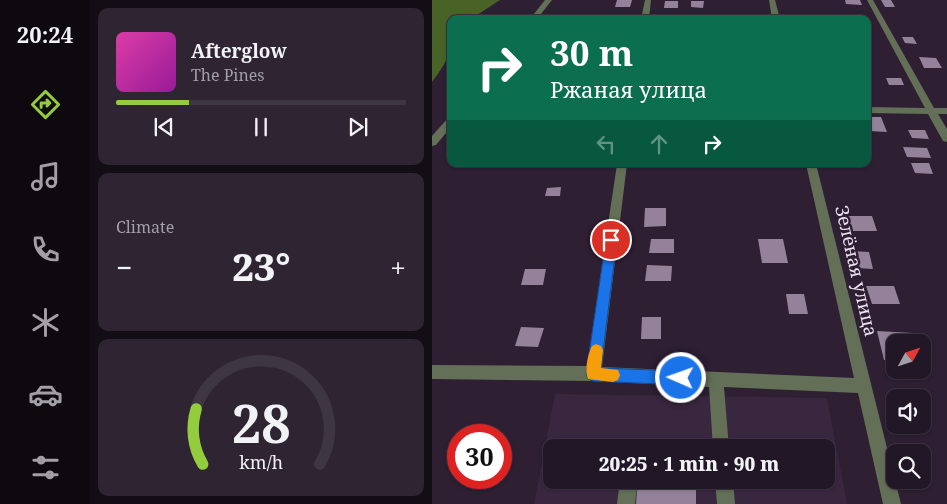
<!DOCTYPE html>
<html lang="en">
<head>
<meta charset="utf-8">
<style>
	:root { --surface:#221726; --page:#2e2432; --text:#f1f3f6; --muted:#a29fa7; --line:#3f3643; --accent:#93cc3d }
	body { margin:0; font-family:"Noto Serif",serif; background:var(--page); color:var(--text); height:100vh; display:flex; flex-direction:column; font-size:19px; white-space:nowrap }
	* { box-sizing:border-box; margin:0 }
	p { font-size:16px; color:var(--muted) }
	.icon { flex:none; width:28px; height:28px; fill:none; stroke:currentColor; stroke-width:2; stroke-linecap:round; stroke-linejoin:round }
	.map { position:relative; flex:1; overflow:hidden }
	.panel { display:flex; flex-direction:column; gap:8px; padding:8px; background:#130d15; width:342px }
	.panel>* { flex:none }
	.banner { position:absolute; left:15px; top:15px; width:424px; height:152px; border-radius:10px; box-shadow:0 1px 4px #0004,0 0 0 1px var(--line); background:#0b6e4f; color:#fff; overflow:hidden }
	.needle { width:32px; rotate:50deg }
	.buttons { position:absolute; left:454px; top:334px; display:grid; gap:10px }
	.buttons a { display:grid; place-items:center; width:45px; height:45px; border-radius:10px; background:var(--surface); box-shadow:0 1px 4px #0004,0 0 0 1px var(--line); font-size:25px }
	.speed { position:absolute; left:15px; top:424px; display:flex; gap:10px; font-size:25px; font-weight:700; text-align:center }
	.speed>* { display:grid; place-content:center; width:65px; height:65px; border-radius:50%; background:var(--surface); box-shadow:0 1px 4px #0004,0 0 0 1px var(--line); line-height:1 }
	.speed .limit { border:8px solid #d22; background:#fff; color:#111 }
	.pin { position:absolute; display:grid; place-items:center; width:42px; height:42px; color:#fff; margin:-21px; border:2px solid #fff; border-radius:50%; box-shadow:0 1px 5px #0007 }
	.me { position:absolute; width:55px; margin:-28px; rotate:272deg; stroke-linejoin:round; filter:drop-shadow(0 0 4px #0008) }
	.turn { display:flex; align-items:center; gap:18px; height:105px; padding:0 20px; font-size:22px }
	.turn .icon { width:65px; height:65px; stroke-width:2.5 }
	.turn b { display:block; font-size:35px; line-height:42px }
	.lanes { display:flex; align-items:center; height:48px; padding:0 20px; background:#0003; justify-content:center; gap:25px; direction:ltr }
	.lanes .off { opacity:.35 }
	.big { font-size:38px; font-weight:800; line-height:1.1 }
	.panel .tile { flex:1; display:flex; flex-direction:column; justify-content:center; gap:8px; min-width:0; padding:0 18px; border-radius:10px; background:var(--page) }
	.panel .dial { align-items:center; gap:0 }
	.dial svg { height:130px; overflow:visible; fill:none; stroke:var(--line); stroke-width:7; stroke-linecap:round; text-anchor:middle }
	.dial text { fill:var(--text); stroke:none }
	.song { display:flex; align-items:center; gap:15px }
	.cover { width:60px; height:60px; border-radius:8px; background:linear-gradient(135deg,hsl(320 70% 55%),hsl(300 70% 35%)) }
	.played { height:5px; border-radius:2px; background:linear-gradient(90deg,var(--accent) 25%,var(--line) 25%) }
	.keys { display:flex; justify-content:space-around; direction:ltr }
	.heat { display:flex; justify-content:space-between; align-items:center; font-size:28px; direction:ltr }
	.trip { position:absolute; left:111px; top:439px; width:292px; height:50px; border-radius:10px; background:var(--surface); box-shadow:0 1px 4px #0004,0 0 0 1px var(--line); font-weight:800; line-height:50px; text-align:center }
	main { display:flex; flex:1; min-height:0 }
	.dock { display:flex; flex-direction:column; width:90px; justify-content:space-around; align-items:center; background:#0e090f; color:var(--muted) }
	.dock .icon { width:35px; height:35px }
	.dock .current { color:var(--accent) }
	.dock b { font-size:22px; color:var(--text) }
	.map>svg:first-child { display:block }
	.built { fill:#39263f; fill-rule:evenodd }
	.forest { fill:#496327 }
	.building { fill:#94829a }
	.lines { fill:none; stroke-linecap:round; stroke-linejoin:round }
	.minor { fill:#637057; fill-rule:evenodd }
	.route { fill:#1a73e8; stroke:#114b97 }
	.slow { fill:#f59e0b }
	.labels { text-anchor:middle; stroke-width:5; stroke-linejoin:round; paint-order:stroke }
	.street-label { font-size:18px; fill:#eee4f1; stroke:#2e1f33 }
</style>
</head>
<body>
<main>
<nav class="dock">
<b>20:24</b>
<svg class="icon current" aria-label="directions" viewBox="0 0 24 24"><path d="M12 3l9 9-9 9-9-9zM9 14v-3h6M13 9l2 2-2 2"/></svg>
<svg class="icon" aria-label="music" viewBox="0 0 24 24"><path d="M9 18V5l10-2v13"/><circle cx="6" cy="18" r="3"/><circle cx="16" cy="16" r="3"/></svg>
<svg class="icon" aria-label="phone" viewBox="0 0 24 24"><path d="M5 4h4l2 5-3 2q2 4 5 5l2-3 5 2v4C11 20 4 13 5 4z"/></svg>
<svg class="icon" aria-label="climate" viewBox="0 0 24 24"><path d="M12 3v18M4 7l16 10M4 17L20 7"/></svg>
<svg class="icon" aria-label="car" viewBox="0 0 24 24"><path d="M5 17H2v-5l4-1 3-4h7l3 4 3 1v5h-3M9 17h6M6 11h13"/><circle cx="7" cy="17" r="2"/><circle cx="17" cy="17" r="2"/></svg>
<svg class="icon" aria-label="filters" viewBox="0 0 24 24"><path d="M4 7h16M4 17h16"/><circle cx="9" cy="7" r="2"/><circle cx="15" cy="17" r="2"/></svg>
</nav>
<section class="panel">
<div class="tile">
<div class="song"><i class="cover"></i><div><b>Afterglow</b><p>The Pines</p></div></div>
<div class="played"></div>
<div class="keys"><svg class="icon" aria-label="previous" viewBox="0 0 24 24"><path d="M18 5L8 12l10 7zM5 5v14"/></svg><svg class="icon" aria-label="pause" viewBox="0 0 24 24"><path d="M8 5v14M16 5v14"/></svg><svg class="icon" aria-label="next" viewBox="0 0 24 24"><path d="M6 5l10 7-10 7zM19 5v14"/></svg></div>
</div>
<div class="tile"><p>Climate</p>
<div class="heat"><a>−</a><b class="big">23°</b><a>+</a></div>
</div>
<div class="tile dial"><svg viewBox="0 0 100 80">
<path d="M14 69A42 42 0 1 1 86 69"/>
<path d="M14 69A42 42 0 0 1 10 35" stroke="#93cc3d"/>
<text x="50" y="56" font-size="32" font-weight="700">28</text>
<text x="50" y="72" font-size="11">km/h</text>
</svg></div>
</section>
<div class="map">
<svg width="515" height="504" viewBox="0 0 515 504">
	<rect width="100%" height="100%" fill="#2e1f33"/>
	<!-- built -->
	<path class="built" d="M 123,394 L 395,398 L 415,504 L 102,504 ZM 120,448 L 395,448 L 395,480 L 120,480 Z"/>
	<!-- forest -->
	<path class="forest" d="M 0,0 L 68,0 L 39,19 L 19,19 C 19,52 20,55 0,82 Z"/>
	<!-- building -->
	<g class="building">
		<polygon points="185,0 200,0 198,7 183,7"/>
		<polygon points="413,0 428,0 430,5 414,4"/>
		<polygon points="449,0 459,0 463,7 453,7"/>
		<polygon points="233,1 246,1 246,8 232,8"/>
		<polygon points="259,1 272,1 271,8 259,7"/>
		<polygon points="139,14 152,14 150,19 137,19"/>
		<polygon points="470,37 481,37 485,44 473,43"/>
		<polygon points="487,57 504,58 510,68 492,68"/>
		<polygon points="454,78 469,78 472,85 457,85"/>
		<polygon points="435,117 449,117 455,132 437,131"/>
		<polygon points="476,130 493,130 497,139 480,138"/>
		<polygon points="471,147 495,148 499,158 475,157"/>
		<polygon points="479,163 497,163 501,174 483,173"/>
		<polygon points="129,187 128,196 113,196 115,188"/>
		<polygon points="213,208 234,208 234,226 212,227"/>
		<polygon points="415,216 440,216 445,231 419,231"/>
		<polygon points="219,239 242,239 242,253 217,253"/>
		<polygon points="326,239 351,239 356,263 330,263"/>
		<polygon points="419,251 437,252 441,269 423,268"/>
		<polygon points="215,265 240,266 239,281 213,281"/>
		<polygon points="93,269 114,269 111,285 89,285"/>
		<polygon points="434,286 462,286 468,304 440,304"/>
		<polygon points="354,294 372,294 376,314 357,314"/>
		<polygon points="210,317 229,317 229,339 209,339"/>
		<polygon points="89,327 112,328 106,347 83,346"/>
		<polygon points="445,331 481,333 483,342 462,342 462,361 452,360"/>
		<polygon points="206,480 264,480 264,504 204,504"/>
	</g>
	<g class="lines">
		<!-- minor -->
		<g class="minor">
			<polygon points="113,0 120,0 105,19 98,19"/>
			<polygon points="213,0 219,0 217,19 209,19"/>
			<polygon points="337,0 343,0 348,19 340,19"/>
			<polygon points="435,0 441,0 502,108 515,108 515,114 506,114 515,129 515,142 511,141 496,114 435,113 435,107 493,108"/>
			<polygon points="19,117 19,127 4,145 0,146 0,136 16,118"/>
			<polygon points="185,164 195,164 170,367 422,378 374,164 384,164 469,504 451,504 426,393 292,387 297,448 281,448 277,387 161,381 0,379 0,365 155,366"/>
			<polygon points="188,480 206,480 203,504 185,504"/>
			<polygon points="283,480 301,480 303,504 285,504"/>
		</g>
	</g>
	<!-- route -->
	<polygon class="route" points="179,236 185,240 169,368 249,371 254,373 256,378 254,383 249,385 161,381 156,379 154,374 174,240"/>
	<!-- slow -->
	<path class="slow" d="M 164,344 L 169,346 L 171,350 L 169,368 L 186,370 L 188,375 L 186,380 L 181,382 L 156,379 C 152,370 156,354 160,346 Z"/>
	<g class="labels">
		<!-- street labels -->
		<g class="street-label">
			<text transform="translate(424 271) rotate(77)" y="6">Зелёная улица</text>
		</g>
	</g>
</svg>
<div class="buttons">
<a><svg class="needle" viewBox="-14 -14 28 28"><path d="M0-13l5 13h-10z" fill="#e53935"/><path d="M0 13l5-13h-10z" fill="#a29fa7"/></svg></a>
<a><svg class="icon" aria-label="sound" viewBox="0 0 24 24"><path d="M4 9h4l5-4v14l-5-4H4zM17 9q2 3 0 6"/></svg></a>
<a><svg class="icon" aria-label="search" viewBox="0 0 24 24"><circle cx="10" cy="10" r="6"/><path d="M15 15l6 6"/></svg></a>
</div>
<div class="speed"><div class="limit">30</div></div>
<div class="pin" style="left:179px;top:240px;background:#d93025"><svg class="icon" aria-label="arrive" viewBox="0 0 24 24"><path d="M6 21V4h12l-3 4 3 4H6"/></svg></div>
<svg class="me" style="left:249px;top:378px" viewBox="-20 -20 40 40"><circle r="17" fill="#1a73e8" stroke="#fff" stroke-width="3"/><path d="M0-11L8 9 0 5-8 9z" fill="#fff"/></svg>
<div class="trip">20:25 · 1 min · 90 m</div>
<div class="banner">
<div class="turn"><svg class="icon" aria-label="right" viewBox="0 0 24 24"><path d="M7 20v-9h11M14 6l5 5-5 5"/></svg><div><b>30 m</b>Ржаная улица</div></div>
<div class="lanes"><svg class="icon off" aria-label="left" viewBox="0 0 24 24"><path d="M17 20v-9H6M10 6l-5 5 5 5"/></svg><svg class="icon off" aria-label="ahead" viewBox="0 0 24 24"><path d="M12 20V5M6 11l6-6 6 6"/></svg><svg class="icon" aria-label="right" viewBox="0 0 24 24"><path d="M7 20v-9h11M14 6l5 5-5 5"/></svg></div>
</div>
</div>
</main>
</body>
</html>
